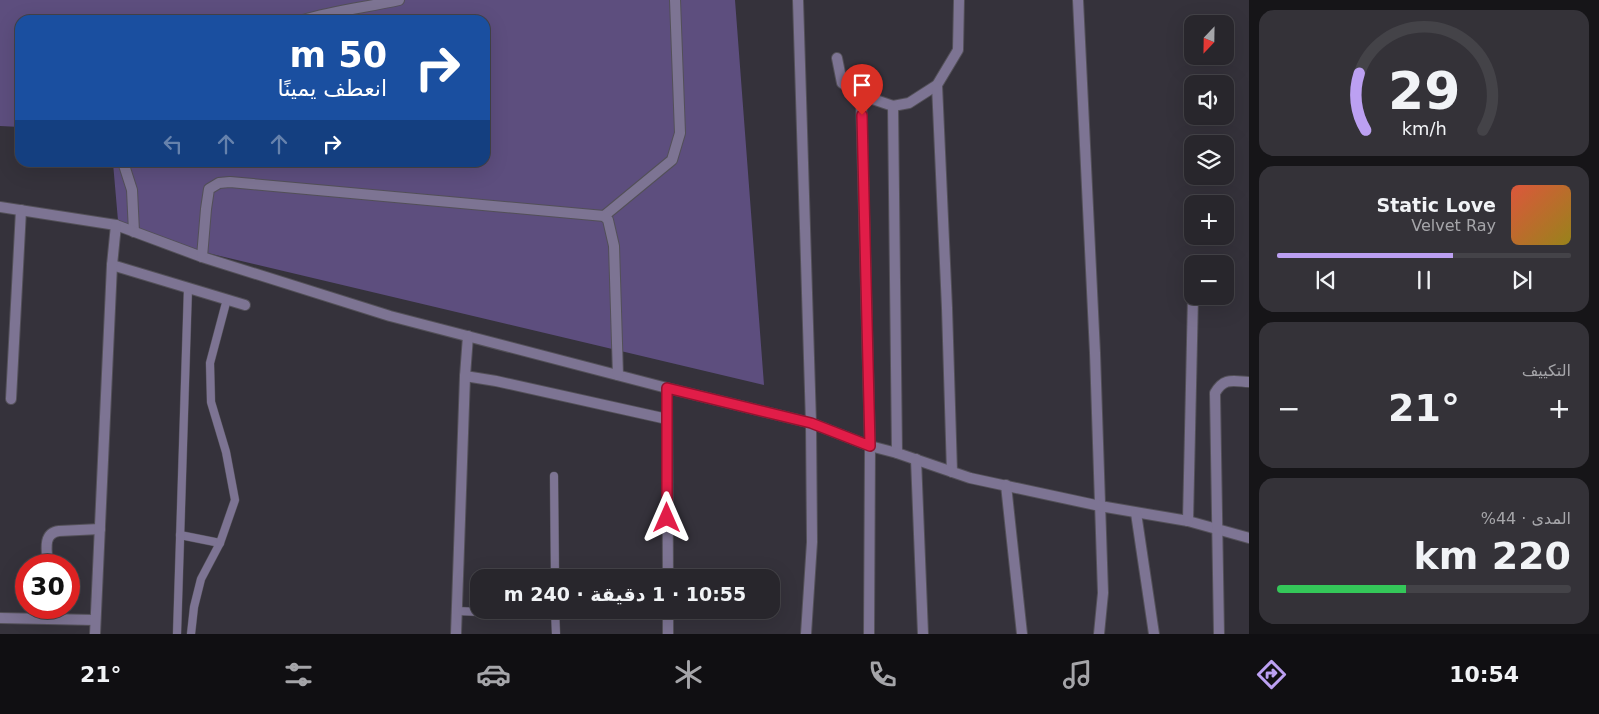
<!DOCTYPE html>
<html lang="ar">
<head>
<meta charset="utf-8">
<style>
	:root { --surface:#28262c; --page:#343238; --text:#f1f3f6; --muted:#a5a5a9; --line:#444348; --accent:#bca0f2 }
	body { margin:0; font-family:"DejaVu Sans","Noto Naskh Arabic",sans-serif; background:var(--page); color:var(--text); direction:rtl; height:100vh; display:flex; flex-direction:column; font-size:19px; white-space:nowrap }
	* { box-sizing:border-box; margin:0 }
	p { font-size:16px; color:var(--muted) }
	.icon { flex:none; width:28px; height:28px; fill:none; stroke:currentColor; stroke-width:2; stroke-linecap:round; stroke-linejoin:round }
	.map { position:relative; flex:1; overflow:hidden; direction:ltr }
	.sheet { display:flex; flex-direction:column; gap:10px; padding:10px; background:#161518; width:350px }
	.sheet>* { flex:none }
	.hud { position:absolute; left:15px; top:15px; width:475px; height:152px; border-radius:15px; box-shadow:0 5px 20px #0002,0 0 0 1px var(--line); direction:rtl; background:#1a4fa0; color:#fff; overflow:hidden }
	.needle { width:32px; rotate:202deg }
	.controls { position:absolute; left:1184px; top:15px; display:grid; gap:10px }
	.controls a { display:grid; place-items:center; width:50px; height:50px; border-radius:10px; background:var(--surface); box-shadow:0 5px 20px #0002,0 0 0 1px var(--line); font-size:25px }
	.speed { position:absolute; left:15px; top:554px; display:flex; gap:10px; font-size:25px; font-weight:700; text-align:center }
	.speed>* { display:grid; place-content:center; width:65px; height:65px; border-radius:50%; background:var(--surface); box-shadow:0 5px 20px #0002,0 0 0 1px var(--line); line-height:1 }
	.speed .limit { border:8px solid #d22; background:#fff; color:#111 }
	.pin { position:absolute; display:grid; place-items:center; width:42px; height:42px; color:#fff; margin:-51px -21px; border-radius:50% 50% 50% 0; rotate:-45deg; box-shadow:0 0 5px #0007 }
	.pin .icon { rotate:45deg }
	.me { position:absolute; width:55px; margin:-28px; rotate:0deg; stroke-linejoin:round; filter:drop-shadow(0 0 4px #0008) }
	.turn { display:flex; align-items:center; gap:18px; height:105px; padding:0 20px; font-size:22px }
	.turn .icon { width:65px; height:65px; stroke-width:2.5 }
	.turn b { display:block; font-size:35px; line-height:42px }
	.lanes { display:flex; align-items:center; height:48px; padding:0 20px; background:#0003; justify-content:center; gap:25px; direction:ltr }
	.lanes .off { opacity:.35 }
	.big { font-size:38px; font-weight:700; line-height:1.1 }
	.sheet .widget { flex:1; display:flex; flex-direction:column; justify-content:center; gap:8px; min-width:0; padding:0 18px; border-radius:15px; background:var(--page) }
	.sheet .dial { align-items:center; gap:0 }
	.dial svg { height:130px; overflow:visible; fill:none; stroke:var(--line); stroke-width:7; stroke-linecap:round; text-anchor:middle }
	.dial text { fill:var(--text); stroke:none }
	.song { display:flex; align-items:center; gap:15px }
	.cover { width:60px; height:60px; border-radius:8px; background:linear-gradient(135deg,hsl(10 70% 55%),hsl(50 70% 35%)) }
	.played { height:5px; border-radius:2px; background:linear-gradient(90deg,var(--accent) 60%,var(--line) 60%) }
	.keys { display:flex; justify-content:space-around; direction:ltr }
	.heat { display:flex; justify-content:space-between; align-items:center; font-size:28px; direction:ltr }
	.charge { height:8px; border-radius:4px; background:linear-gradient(90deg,#34c759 44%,var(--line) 0) }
	.trip { position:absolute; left:470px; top:569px; width:310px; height:50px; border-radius:15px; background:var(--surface); box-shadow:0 5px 20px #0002,0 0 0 1px var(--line); font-weight:700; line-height:50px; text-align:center; direction:rtl }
	.tabs { display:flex; height:80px; justify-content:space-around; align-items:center; background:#100f12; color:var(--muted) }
	.tabs .icon { width:35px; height:35px }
	.tabs .selected { color:var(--accent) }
	.tabs b { font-size:22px; color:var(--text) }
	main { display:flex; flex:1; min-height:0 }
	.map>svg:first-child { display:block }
	.green { fill:#5d4e7e }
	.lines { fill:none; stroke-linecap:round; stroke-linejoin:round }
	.service-casing { stroke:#535058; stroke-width:9 }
	.minor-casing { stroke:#535058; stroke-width:12 }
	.service { stroke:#7d7493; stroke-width:8 }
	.minor { stroke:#7d7493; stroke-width:10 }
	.route-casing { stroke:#92132f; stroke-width:12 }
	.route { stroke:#e11d48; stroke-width:9 }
</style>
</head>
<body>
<main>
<section class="sheet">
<div class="widget dial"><svg viewBox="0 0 100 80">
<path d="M14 69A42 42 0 1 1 86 69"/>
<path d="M14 69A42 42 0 0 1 10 34" stroke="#bca0f2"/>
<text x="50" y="56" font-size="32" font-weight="700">29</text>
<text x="50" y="72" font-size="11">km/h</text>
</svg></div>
<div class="widget">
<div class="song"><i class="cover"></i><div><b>Static Love</b><p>Velvet Ray</p></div></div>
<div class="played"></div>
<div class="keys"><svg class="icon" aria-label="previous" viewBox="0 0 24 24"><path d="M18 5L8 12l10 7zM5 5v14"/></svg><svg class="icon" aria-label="pause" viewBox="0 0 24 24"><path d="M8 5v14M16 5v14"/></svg><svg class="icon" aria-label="next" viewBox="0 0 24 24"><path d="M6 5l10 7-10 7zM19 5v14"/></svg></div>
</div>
<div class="widget"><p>التكييف</p>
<div class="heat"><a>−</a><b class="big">21°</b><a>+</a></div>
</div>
<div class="widget"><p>المدى · 44%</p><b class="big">220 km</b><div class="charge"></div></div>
</section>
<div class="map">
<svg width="1249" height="634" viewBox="0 0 1249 634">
	<rect width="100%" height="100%" fill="#35323b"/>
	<!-- green -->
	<polygon class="green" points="0,0 735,0 764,385 119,232 113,163 485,162 485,20 20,20 20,127 0,126"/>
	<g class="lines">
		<!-- service casing -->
		<g class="service-casing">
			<g id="service">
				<polyline points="554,476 555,578"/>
				<polyline points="180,535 220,543"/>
				<polyline points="555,610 556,634"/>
				<polyline points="457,611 555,615"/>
				<polyline points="177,634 188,288"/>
				<polyline points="191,634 194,607 201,579 220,543 235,500 226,452 211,402 210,363 227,299"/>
			</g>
		</g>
		<!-- minor casing -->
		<g class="minor-casing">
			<g id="minor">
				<polyline points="798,0 811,423 812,542 806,634"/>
				<polyline points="1078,0 1095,353 1103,593 1099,634"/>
				<path d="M 303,20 C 334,11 367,7 399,0"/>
				<polyline points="837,58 842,83 861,95 893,106 909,103 937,85 958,50 959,0"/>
				<polyline points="937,85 947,308 952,472"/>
				<polyline points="861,95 870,446 869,634"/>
				<polyline points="893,106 897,453"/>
				<polyline points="123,162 132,190 134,232"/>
				<polyline points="0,207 116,225 202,257 390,316 667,388 811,423 870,446 897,453 970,478 1100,506 1188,521 1249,538"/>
				<polyline points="604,216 672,160 680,133 675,0"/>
				<polyline points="202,257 206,209 209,189 219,183 230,182 604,216 608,220 614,246 618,375"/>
				<polyline points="112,265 245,305"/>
				<polyline points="465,376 496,381 667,419"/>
				<polyline points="667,388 668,578"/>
				<polyline points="11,399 21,210"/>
				<polyline points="916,459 923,634"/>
				<polyline points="1006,485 1022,634"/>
				<polyline points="1136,513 1154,634"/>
				<polyline points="1188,521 1193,296"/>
				<path d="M 48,565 C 47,552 42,533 59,531 L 100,529"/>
				<polyline points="668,610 668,634"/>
				<polyline points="0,618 95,620"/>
				<polyline points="95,634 112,265 116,225"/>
				<polyline points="456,634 465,376 468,336"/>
				<path d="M 1219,634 L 1215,393 C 1224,377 1233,381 1249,382"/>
			</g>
		</g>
		<!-- service -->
		<use href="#service" class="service"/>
		<!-- minor -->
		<use href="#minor" class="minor"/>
	</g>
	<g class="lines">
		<!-- route casing -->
		<g class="route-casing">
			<polyline id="route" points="667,518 667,388 811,423 870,446 862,115"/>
		</g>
		<!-- route -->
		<use href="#route" class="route"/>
	</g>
</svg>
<div class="controls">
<a><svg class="needle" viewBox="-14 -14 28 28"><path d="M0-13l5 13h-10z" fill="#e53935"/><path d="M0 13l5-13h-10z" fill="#a5a5a9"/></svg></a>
<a><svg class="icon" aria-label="sound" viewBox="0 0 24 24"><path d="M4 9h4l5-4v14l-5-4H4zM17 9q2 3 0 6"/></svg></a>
<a><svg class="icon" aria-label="layers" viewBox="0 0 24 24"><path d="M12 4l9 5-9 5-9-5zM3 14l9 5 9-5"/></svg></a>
<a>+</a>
<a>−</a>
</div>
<div class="speed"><div class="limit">30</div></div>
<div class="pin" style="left:862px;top:115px;background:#d93025"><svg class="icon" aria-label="arrive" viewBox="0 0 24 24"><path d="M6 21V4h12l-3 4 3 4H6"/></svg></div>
<svg class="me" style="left:667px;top:518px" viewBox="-20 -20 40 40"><path d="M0-17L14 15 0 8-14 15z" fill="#e11d48" stroke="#fff" stroke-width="4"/></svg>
<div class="trip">10:55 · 1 دقيقة · 240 m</div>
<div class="hud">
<div class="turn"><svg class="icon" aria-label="right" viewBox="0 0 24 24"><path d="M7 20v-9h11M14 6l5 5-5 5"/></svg><div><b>50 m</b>انعطف يمينًا</div></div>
<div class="lanes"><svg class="icon off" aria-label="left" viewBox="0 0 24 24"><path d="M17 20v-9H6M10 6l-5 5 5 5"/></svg><svg class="icon off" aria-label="ahead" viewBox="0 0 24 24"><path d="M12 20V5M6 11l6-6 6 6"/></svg><svg class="icon off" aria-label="ahead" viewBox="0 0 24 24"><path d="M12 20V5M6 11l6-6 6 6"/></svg><svg class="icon" aria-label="right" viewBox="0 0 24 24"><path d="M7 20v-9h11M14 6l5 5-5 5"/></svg></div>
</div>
</div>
</main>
<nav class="tabs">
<b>10:54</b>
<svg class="icon selected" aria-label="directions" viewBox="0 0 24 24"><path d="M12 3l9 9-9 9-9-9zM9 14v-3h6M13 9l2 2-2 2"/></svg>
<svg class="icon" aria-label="music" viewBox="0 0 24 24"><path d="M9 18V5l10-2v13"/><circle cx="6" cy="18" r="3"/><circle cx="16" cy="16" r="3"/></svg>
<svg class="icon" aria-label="phone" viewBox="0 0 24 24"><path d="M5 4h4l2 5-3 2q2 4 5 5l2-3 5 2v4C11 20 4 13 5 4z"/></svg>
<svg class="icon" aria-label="climate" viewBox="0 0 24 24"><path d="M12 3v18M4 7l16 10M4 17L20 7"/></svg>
<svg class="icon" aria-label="car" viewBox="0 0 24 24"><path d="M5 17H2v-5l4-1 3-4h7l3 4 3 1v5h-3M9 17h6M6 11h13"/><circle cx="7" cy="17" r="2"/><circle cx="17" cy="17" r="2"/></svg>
<svg class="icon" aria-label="filters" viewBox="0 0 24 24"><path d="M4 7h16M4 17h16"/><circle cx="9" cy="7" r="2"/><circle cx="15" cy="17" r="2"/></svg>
<b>21°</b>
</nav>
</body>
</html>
